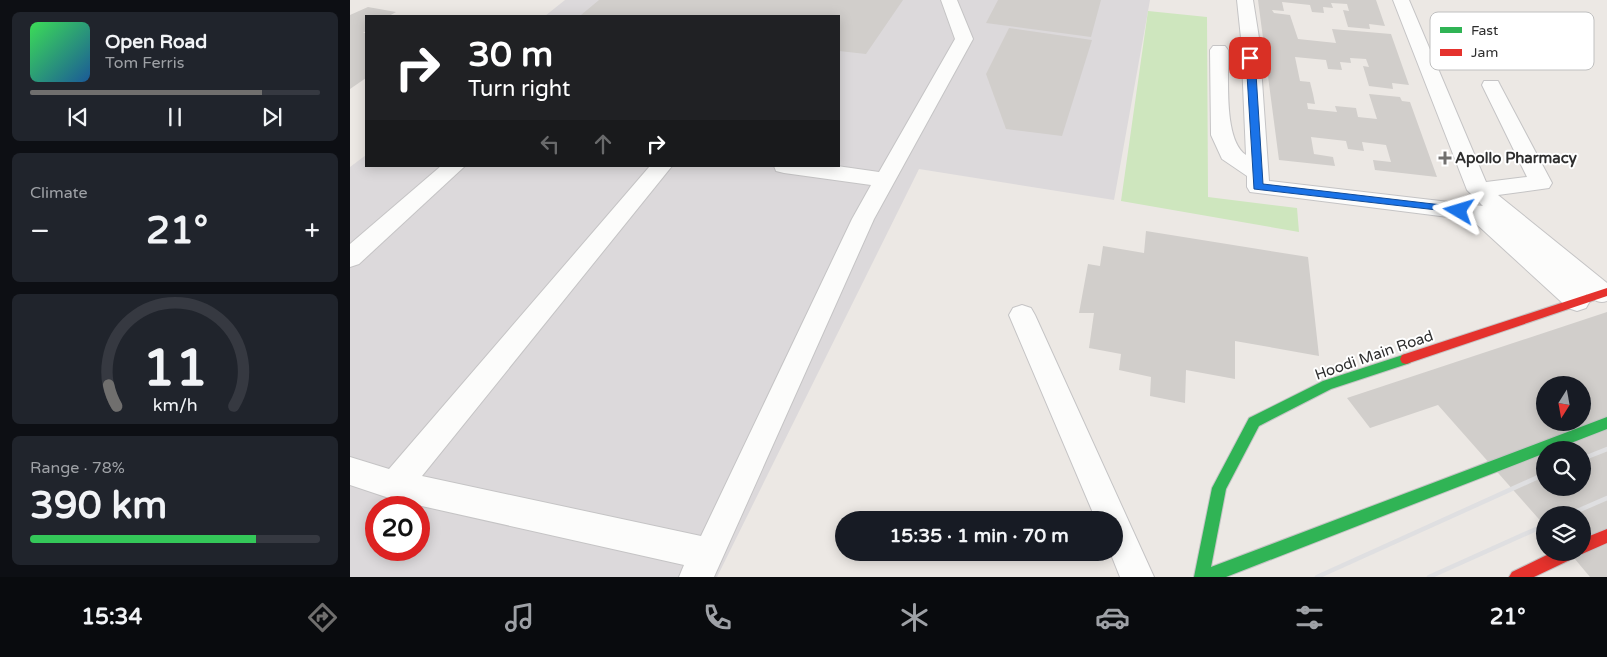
<!DOCTYPE html>
<html lang="en">
<head>
<meta charset="utf-8">
<style>
	:root { --surface:#171b24; --page:#20242c; --text:#f1f3f6; --muted:#9ea1a6; --line:#363941; --accent:#706f6e }
	body { margin:0; font-family:"Varela Round",sans-serif; background:var(--page); color:var(--text); height:100vh; display:flex; flex-direction:column; font-size:19px; white-space:nowrap }
	* { box-sizing:border-box; margin:0 }
	p { font-size:16px; color:var(--muted) }
	.icon { flex:none; width:28px; height:28px; fill:none; stroke:currentColor; stroke-width:2; stroke-linecap:round; stroke-linejoin:round }
	.map { position:relative; flex:1; overflow:hidden }
	.drawer { display:flex; flex-direction:column; gap:12px; padding:12px; background:#0d0f14; width:350px }
	.drawer>* { flex:none }
	.top-card { position:absolute; left:15px; top:15px; width:475px; height:152px; border-radius:0px; box-shadow:0 2px 12px #0003; background:#202124; color:#fff; overflow:hidden }
	.needle { width:32px; rotate:191deg }
	.tools { position:absolute; left:1186px; top:376px; display:grid; gap:10px }
	.tools a { display:grid; place-items:center; width:55px; height:55px; border-radius:50%; background:var(--surface); box-shadow:0 2px 12px #0003; font-size:25px }
	.speed { position:absolute; left:15px; top:496px; display:flex; gap:10px; font-size:25px; font-weight:700; text-align:center }
	.speed>* { display:grid; place-content:center; width:65px; height:65px; border-radius:50%; background:var(--surface); box-shadow:0 2px 12px #0003; line-height:1 }
	.speed .limit { border:8px solid #d22; background:#fff; color:#111 }
	.pin { position:absolute; display:grid; place-items:center; width:42px; height:42px; color:#fff; margin:-21px; border-radius:10px; box-shadow:0 2px 8px #0006 }
	.me { position:absolute; width:55px; margin:-28px; rotate:277deg; stroke-linejoin:round; filter:drop-shadow(0 0 4px #0008) }
	.turn { display:flex; align-items:center; gap:18px; height:105px; padding:0 20px; font-size:22px }
	.turn .icon { width:65px; height:65px; stroke-width:2.5 }
	.turn b { display:block; font-size:35px; line-height:42px }
	.lanes { display:flex; align-items:center; height:48px; padding:0 20px; background:#0003; justify-content:center; gap:25px; direction:ltr }
	.lanes .off { opacity:.35 }
	.big { font-size:38px; font-weight:800; line-height:1.1 }
	.drawer .card { flex:1; display:flex; flex-direction:column; justify-content:center; gap:8px; min-width:0; padding:0 18px; border-radius:8px; background:var(--page) }
	.drawer .dial { align-items:center; gap:0 }
	.dial svg { height:130px; overflow:visible; fill:none; stroke:var(--line); stroke-width:7; stroke-linecap:round; text-anchor:middle }
	.dial text { fill:var(--text); stroke:none }
	.song { display:flex; align-items:center; gap:15px }
	.cover { width:60px; height:60px; border-radius:8px; background:linear-gradient(135deg,hsl(130 70% 55%),hsl(210 70% 35%)) }
	.played { height:5px; border-radius:2px; background:linear-gradient(90deg,var(--accent) 80%,var(--line) 80%) }
	.keys { display:flex; justify-content:space-around; direction:ltr }
	.heat { display:flex; justify-content:space-between; align-items:center; font-size:28px; direction:ltr }
	.charge { height:8px; border-radius:4px; background:linear-gradient(90deg,#34c759 78%,var(--line) 0) }
	.trip { position:absolute; left:485px; top:511px; width:288px; height:50px; border-radius:25px; background:var(--surface); box-shadow:0 2px 12px #0003; font-weight:800; line-height:50px; text-align:center }
	.menu { display:flex; height:80px; justify-content:space-around; align-items:center; background:#090b0e; color:var(--muted) }
	.menu .icon { width:35px; height:35px }
	.menu .selected { color:var(--accent) }
	.menu b { font-size:22px; color:var(--text) }
	main { display:flex; flex:1; min-height:0 }
	.map>svg:first-child { display:block }
	.industrial { fill:#dcd9db; fill-rule:evenodd }
	.green { fill:#cee6be }
	.building { fill:#d1cecb; fill-rule:evenodd }
	.lines { fill:none; stroke-linecap:round; stroke-linejoin:round }
	.lane-casing { stroke:#c5c4c5; stroke-width:2 }
	.fast-casing { stroke:#c5c4c5; stroke-width:2 }
	.jam-casing { stroke:#c5c4c5; stroke-width:2 }
	.lane { fill:#fcfcfb; fill-rule:evenodd }
	.fast { fill:#30b455; fill-rule:evenodd }
	.jam { fill:#e5322d; fill-rule:evenodd }
	.rail { stroke:#dfdfe1; stroke-width:4.5 }
	.route { fill:#1a73e8; stroke:#114b97 }
	.poi-dot { fill:#706f6e; stroke:#fff; stroke-width:2 }
	.labels { text-anchor:middle; stroke-width:4; stroke-linejoin:round; paint-order:stroke }
	.poi-label { font-size:15px; font-weight:bold; fill:#2e2e2e; stroke:#fff; text-anchor:start }
	.street-label { font-size:15px; fill:#2e2e2e; stroke:#fff }
	.key { fill:#fff; stroke:#c0c0c0; stroke-width:1 }
	.key-label { font-size:14px; fill:#2e2e2e }
</style>
</head>
<body>
<main>
<section class="drawer">
<div class="card">
<div class="song"><i class="cover"></i><div><b>Open Road</b><p>Tom Ferris</p></div></div>
<div class="played"></div>
<div class="keys"><svg class="icon" aria-label="previous" viewBox="0 0 24 24"><path d="M18 5L8 12l10 7zM5 5v14"/></svg><svg class="icon" aria-label="pause" viewBox="0 0 24 24"><path d="M8 5v14M16 5v14"/></svg><svg class="icon" aria-label="next" viewBox="0 0 24 24"><path d="M6 5l10 7-10 7zM19 5v14"/></svg></div>
</div>
<div class="card"><p>Climate</p>
<div class="heat"><a>−</a><b class="big">21°</b><a>+</a></div>
</div>
<div class="card dial"><svg viewBox="0 0 100 80">
<path d="M14 69A42 42 0 1 1 86 69"/>
<path d="M14 69A42 42 0 0 1 9 56" stroke="#706f6e"/>
<text x="50" y="56" font-size="32" font-weight="700">11</text>
<text x="50" y="72" font-size="11">km/h</text>
</svg></div>
<div class="card"><p>Range · 78%</p><b class="big">390 km</b><div class="charge"></div></div>
</section>
<div class="map">
<svg width="1257" height="577" viewBox="0 0 1257 577">
	<rect width="100%" height="100%" fill="#ece8e4"/>
	<!-- industrial -->
	<path class="industrial" d="M 215,0 L 800,0 L 764,200 L 569,169 L 367,577 L 0,577 L 0,167 L 16,155 L 16,166 L 489,166 L 489,16 L 195,16 ZM 26,508 L 69,508 L 69,550 L 26,550 Z"/>
	<!-- green -->
	<polygon class="green" points="798,11 857,17 858,197 947,208 949,232 771,201"/>
	<!-- building -->
	<g class="building">
		<polygon points="249,0 553,0 516,54 489,51 489,16 231,15"/>
		<polygon points="648,0 751,0 741,37 636,23"/>
		<polygon points="908,0 1026,0 1035,26 1019,24 1020,29 998,27 993,10 999,11 997,4 981,3 983,8 973,7 974,13 962,12 960,5 932,2 934,11 922,10 924,13 940,15 948,39 986,43 982,29 1041,34 1059,85 1042,83 1043,89 1019,86 1013,66 1019,67 1016,59 1000,58 1001,63 990,62 992,70 978,69 976,60 945,57 950,81 960,82 963,94 965,104 957,103 958,109 987,112 985,106 1006,108 1008,117 1027,119 1019,94 1050,97 1052,101 1060,102 1087,177 1025,170 1023,160 1041,162 1036,145 1012,142 1014,151 998,149 996,141 961,137 964,154 983,157 985,166 929,160"/>
		<polygon points="18,7 46,12 39,16 16,16 16,31 13,33 16,33 16,78 0,89 0,15"/>
		<polygon points="659,28 742,40 712,136 656,129 636,74"/>
		<polygon points="796,231 958,257 969,356 885,341 885,379 836,370 835,403 800,396 801,377 769,370 771,354 739,348 744,313 729,313 738,264 750,266 753,246 794,253"/>
		<path d="M 1257,312 L 1257,577 L 1240,577 L 1219,552 L 1232,552 L 1232,515 L 1195,515 L 1195,526 L 1088,405 L 1020,428 L 997,398 ZM 1195,385 L 1232,385 L 1232,422 L 1195,422 ZM 1195,450 L 1232,450 L 1232,488 L 1195,488 Z"/>
	</g>
	<g class="lines">
		<!-- lane casing -->
		<g class="lane-casing">
			<g id="lane">
				<polygon points="591,0 607,0 623,39 524,219 364,577 329,577 334,565 45,500 0,485 0,457 39,469 300,166 322,166 72,476 351,536 502,219 521,185 434,173 426,171 424,166 487,166 529,172 605,39"/>
				<path d="M 887,0 L 903,0 L 909,38 L 919,181 L 1133,206 L 1117,190 L 1043,0 L 1059,0 L 1136,182 L 1177,177 L 1132,85 L 1134,81 L 1148,81 L 1150,85 L 1202,183 L 1199,188 L 1148,195 L 1257,283 L 1257,301 C 1248,304 1243,299 1236,294 L 1240,301 L 1236,308 L 1227,311 L 1218,308 L 1122,220 L 900,192 L 897,187 L 897,176 L 872,159 L 861,135 L 860,50 L 863,46 L 875,46 L 878,50 C 879,77 873,140 896,155 L 891,38 Z"/>
				<polygon points="91,166 115,166 9,264 0,267 0,244"/>
				<polygon points="672,305 681,308 685,315 804,577 770,577 760,552 764,552 764,520 746,520 659,315 663,308"/>
			</g>
		</g>
		<!-- fast casing -->
		<g class="fast-casing">
			<polygon id="fast" points="1056,354 1060,355 1062,359 1060,363 981,389 909,426 876,489 861,567 1257,417 1257,429 1203,450 1195,450 1195,453 876,577 844,577 862,488 899,418 973,381"/>
		</g>
		<!-- jam casing -->
		<g class="jam-casing">
			<g id="jam">
				<polygon points="1257,288 1257,296 1056,364 1052,363 1050,359 1052,355"/>
				<polygon points="1257,529 1257,543 1232,554 1228,553 1226,557 1184,577 1159,577 1162,572 1203,552 1232,552 1232,539"/>
			</g>
		</g>
		<!-- lane -->
		<use href="#lane" class="lane"/>
		<!-- fast -->
		<use href="#fast" class="fast"/>
		<!-- jam -->
		<use href="#jam" class="jam"/>
		<!-- rail -->
		<g class="rail">
			<polyline points="1232,459 1257,449"/>
			<polyline points="1218,515 1257,498"/>
			<polyline points="967,577 1195,474"/>
			<polyline points="1079,577 1195,525"/>
		</g>
	</g>
	<!-- route -->
	<polygon class="route" points="900,55 905,58 913,184 1109,207 1113,208 1113,213 904,189 896,58"/>
	<!-- markers -->
	<path class="poi-dot" d="M1092.5 150.5h5v5h5v5h-5v5h-5v-5h-5v-5h5z"/>
	<g class="labels">
		<!-- poi labels -->
		<g class="poi-label">
			<text x="1105" y="163">Apollo Pharmacy</text>
		</g>
		<!-- street labels -->
		<g class="street-label">
			<text transform="translate(1024 355) rotate(-19)" y="5">Hoodi Main Road</text>
		</g>
	</g>
	<!-- legend -->
	<rect x="1080" y="12" width="164" height="58" rx="8" class="key"/>
	<rect x="1090" y="27" width="22" height="6" fill="#30b455"/>
	<rect x="1090" y="49" width="22" height="7" fill="#e5322d"/>
	<g class="key-label">
		<text x="1121" y="35">Fast</text>
		<text x="1121" y="57">Jam</text>
	</g>
</svg>
<div class="tools">
<a><svg class="needle" viewBox="-14 -14 28 28"><path d="M0-13l5 13h-10z" fill="#e53935"/><path d="M0 13l5-13h-10z" fill="#9ea1a6"/></svg></a>
<a><svg class="icon" aria-label="search" viewBox="0 0 24 24"><circle cx="10" cy="10" r="6"/><path d="M15 15l6 6"/></svg></a>
<a><svg class="icon" aria-label="layers" viewBox="0 0 24 24"><path d="M12 4l9 5-9 5-9-5zM3 14l9 5 9-5"/></svg></a>
</div>
<div class="speed"><div class="limit">20</div></div>
<div class="pin" style="left:900px;top:58px;background:#d93025"><svg class="icon" aria-label="arrive" viewBox="0 0 24 24"><path d="M6 21V4h12l-3 4 3 4H6"/></svg></div>
<svg class="me" style="left:1109px;top:211px" viewBox="-20 -20 40 40"><path d="M0-17L14 15 0 8-14 15z" fill="#1a73e8" stroke="#fff" stroke-width="4"/></svg>
<div class="trip">15:35 · 1 min · 70 m</div>
<div class="top-card">
<div class="turn"><svg class="icon" aria-label="right" viewBox="0 0 24 24"><path d="M7 20v-9h11M14 6l5 5-5 5"/></svg><div><b>30 m</b>Turn right</div></div>
<div class="lanes"><svg class="icon off" aria-label="left" viewBox="0 0 24 24"><path d="M17 20v-9H6M10 6l-5 5 5 5"/></svg><svg class="icon off" aria-label="ahead" viewBox="0 0 24 24"><path d="M12 20V5M6 11l6-6 6 6"/></svg><svg class="icon" aria-label="right" viewBox="0 0 24 24"><path d="M7 20v-9h11M14 6l5 5-5 5"/></svg></div>
</div>
</div>
</main>
<nav class="menu">
<b>15:34</b>
<svg class="icon selected" aria-label="directions" viewBox="0 0 24 24"><path d="M12 3l9 9-9 9-9-9zM9 14v-3h6M13 9l2 2-2 2"/></svg>
<svg class="icon" aria-label="music" viewBox="0 0 24 24"><path d="M9 18V5l10-2v13"/><circle cx="6" cy="18" r="3"/><circle cx="16" cy="16" r="3"/></svg>
<svg class="icon" aria-label="phone" viewBox="0 0 24 24"><path d="M5 4h4l2 5-3 2q2 4 5 5l2-3 5 2v4C11 20 4 13 5 4z"/></svg>
<svg class="icon" aria-label="climate" viewBox="0 0 24 24"><path d="M12 3v18M4 7l16 10M4 17L20 7"/></svg>
<svg class="icon" aria-label="car" viewBox="0 0 24 24"><path d="M5 17H2v-5l4-1 3-4h7l3 4 3 1v5h-3M9 17h6M6 11h13"/><circle cx="7" cy="17" r="2"/><circle cx="17" cy="17" r="2"/></svg>
<svg class="icon" aria-label="filters" viewBox="0 0 24 24"><path d="M4 7h16M4 17h16"/><circle cx="9" cy="7" r="2"/><circle cx="15" cy="17" r="2"/></svg>
<b>21°</b>
</nav>
</body>
</html>
